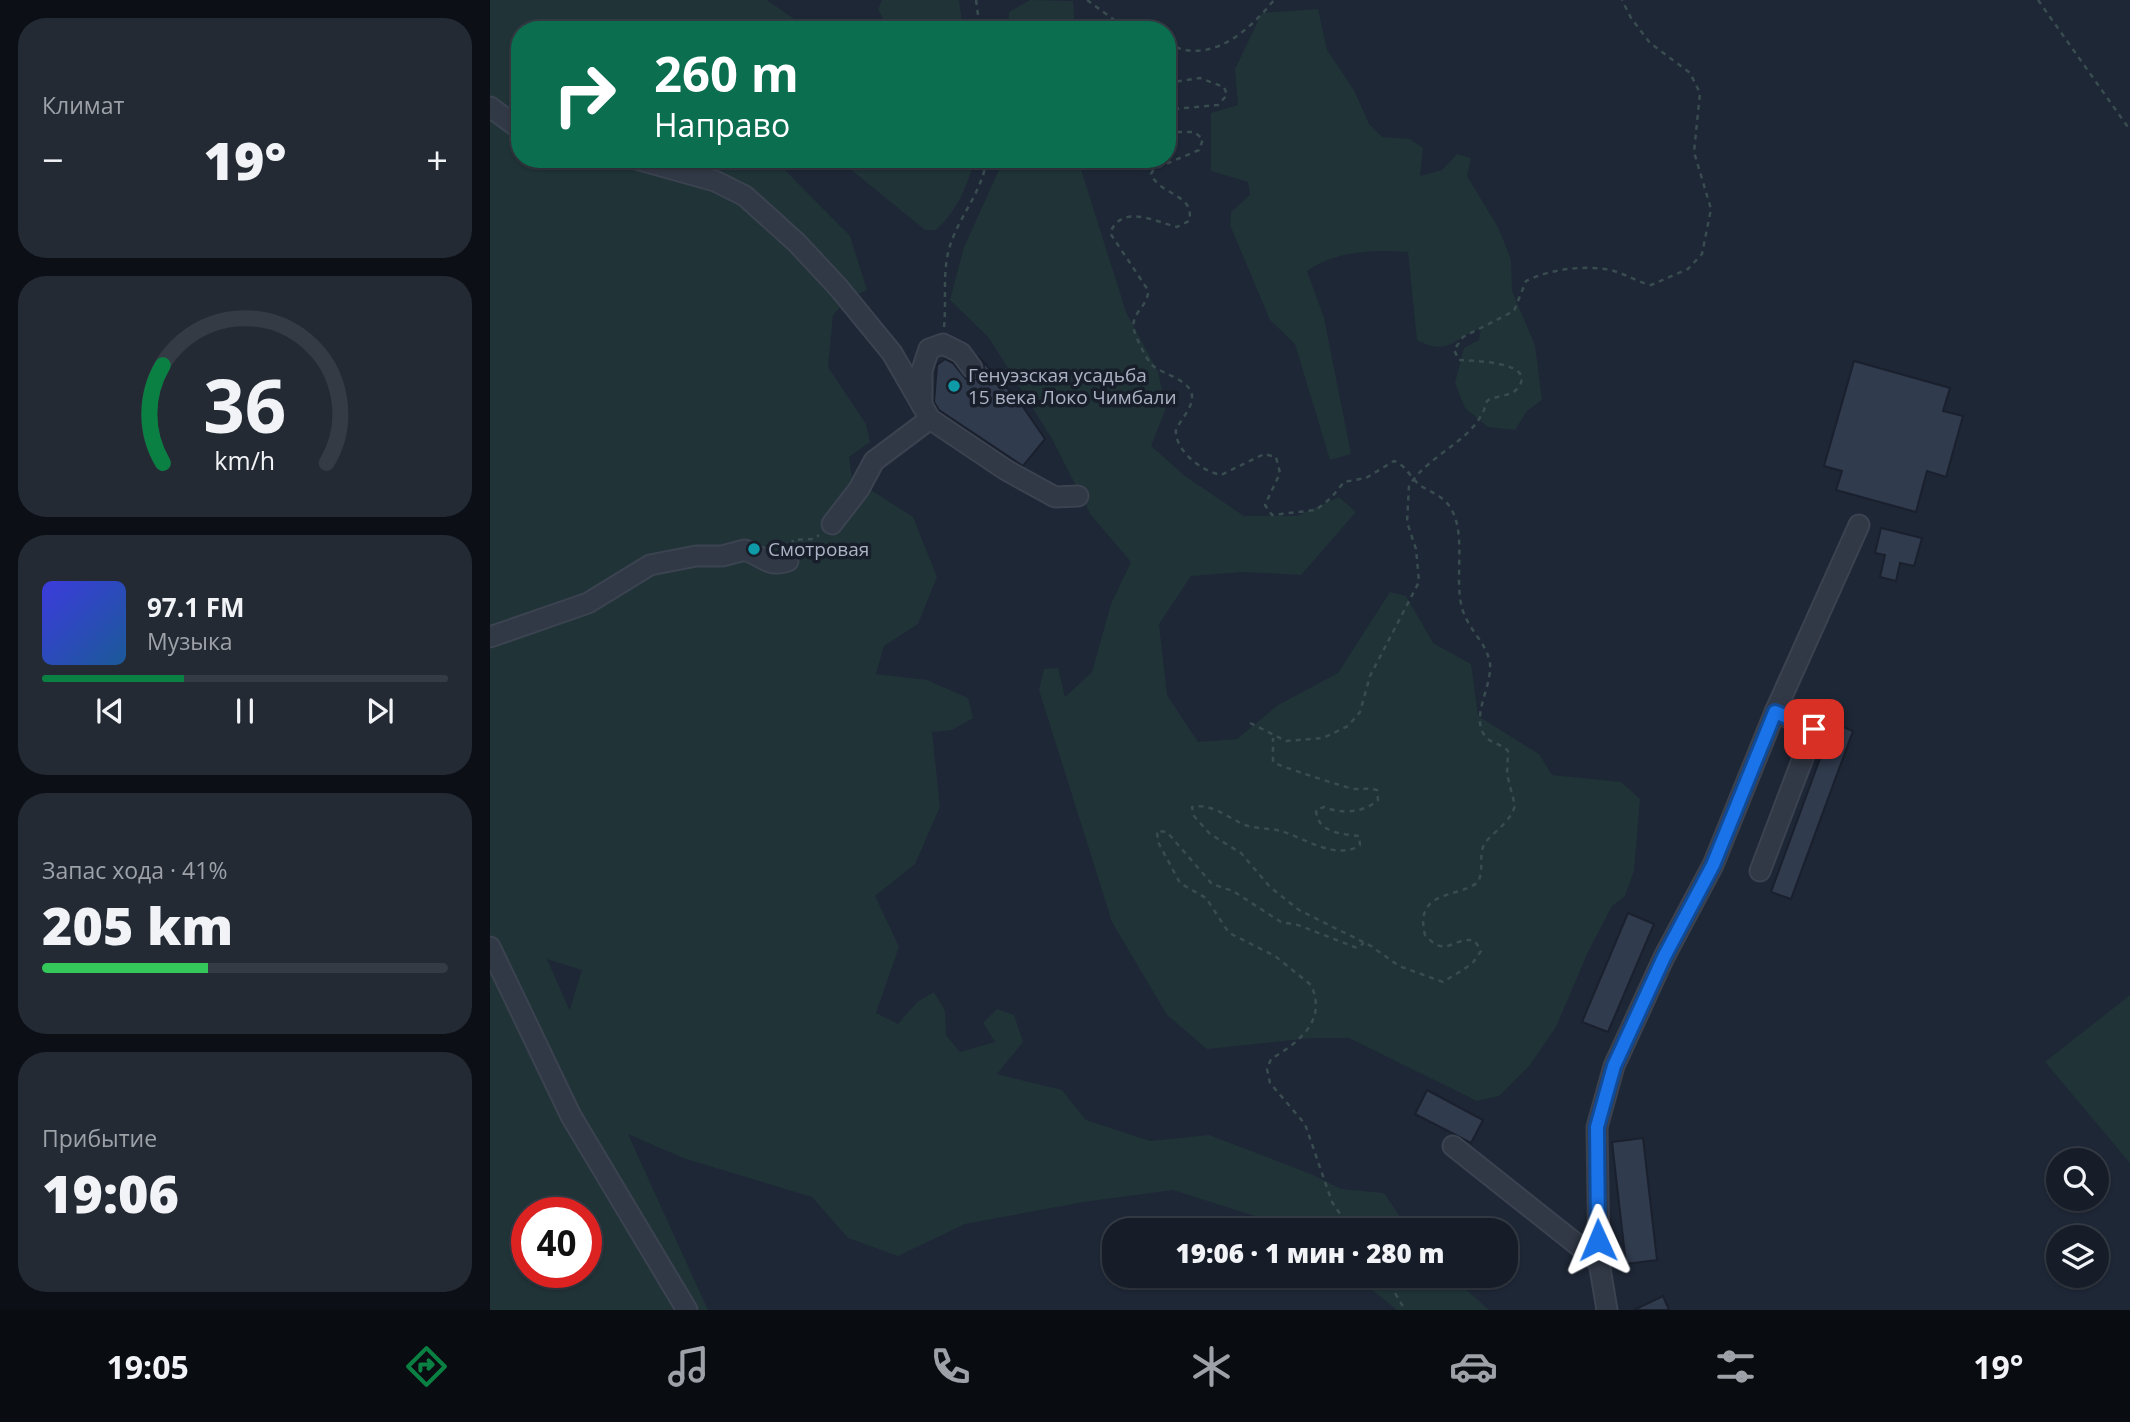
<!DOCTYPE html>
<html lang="ru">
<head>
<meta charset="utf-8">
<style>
	:root { --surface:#161d28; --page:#232a34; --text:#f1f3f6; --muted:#9ea2a8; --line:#353b45; --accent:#0b8043 }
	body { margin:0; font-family:"Open Sans",sans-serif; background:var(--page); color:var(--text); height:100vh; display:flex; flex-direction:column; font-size:26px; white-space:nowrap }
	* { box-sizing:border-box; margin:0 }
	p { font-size:23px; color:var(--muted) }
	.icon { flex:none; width:38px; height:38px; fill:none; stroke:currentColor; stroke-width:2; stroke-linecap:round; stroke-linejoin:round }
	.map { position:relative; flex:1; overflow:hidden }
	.sheet { display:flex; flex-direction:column; gap:18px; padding:18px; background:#0c1016; width:490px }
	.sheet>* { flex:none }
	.banner { position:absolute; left:21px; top:21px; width:665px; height:147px; border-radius:28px; box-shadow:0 2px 5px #0004,0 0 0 2px var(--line); background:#0b6e4f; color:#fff; overflow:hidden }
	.controls { position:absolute; left:1556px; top:1148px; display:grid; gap:14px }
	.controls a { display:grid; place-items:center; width:63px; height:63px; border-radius:50%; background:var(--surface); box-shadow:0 2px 5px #0004,0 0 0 2px var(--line); font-size:35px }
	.speed { position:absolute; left:21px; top:1197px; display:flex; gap:14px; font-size:35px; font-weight:700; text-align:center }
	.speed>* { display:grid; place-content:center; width:91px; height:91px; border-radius:50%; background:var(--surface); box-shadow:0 2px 5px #0004,0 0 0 2px var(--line); line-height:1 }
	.speed .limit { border:10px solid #d22; background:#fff; color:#111 }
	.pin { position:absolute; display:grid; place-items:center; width:60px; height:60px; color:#fff; margin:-30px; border-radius:14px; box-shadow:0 4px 10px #0006 }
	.me { position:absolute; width:77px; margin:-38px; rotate:359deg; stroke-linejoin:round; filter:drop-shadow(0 0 5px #0008) }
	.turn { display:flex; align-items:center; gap:24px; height:147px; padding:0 28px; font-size:32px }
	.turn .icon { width:91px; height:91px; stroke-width:2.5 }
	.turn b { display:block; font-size:49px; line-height:60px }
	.big { font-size:52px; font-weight:800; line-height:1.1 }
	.sheet .widget { flex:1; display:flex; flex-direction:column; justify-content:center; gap:10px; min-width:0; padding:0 24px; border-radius:28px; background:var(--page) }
	.sheet .dial { align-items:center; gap:0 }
	.dial svg { height:182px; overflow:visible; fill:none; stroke:var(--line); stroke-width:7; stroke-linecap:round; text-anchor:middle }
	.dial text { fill:var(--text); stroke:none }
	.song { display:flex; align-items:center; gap:21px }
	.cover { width:84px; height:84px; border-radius:10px; background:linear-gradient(135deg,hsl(240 70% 55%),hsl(210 70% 35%)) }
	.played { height:7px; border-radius:4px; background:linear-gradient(90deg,var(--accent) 35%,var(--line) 35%) }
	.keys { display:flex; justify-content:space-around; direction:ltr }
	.heat { display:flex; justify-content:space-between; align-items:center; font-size:38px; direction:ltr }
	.charge { height:10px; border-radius:5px; background:linear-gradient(90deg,#34c759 41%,var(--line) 0) }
	.trip { position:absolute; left:612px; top:1218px; width:416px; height:70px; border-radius:28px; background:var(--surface); box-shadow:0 2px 5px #0004,0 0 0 2px var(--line); font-weight:800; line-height:70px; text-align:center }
	.menu { display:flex; height:112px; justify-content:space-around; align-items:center; background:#090c10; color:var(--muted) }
	.menu .icon { width:49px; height:49px }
	.menu .current { color:var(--accent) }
	.menu b { font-size:32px; color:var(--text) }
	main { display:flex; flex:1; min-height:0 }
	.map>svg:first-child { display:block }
	.green { fill:#203337; fill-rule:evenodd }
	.building { fill:#303b4d; stroke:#1a202d; stroke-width:2 }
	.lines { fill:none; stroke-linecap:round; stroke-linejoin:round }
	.minor-casing { stroke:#3b4250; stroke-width:23 }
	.path { stroke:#394c4f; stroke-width:2.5; stroke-dasharray:5 5; stroke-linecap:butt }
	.minor { stroke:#323946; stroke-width:19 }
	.route-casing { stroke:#114b97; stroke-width:18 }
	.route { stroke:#1a73e8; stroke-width:12 }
	.culture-dot { fill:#0f9aa8; stroke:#181e2a; stroke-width:2.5 }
	.labels { text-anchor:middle; stroke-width:7; stroke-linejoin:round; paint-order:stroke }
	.poi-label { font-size:19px; fill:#abb3c4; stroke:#181e2a; text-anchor:start }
</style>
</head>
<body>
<main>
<section class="sheet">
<div class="widget"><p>Климат</p>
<div class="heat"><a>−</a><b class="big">19°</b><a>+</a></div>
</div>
<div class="widget dial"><svg viewBox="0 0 100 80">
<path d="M14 69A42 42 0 1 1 86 69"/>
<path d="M14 69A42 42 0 0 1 14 26" stroke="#0b8043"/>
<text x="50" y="56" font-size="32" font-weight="700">36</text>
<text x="50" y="72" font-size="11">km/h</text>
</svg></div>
<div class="widget">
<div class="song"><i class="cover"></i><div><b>97.1 FM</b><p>Музыка</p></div></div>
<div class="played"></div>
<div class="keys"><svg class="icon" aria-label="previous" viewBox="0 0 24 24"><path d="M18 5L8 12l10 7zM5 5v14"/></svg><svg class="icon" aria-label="pause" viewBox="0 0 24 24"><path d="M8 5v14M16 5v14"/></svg><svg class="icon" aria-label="next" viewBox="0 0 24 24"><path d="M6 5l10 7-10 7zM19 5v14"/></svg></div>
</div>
<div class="widget"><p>Запас хода · 41%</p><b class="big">205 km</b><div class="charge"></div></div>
<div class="widget"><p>Прибытие</p><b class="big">19:06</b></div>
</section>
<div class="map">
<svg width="1640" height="1310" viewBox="0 0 1640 1310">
	<rect width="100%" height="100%" fill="#1e2736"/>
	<!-- green -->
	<g class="green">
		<path d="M 0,0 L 277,0 L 320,30 L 30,30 L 30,159 L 284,159 L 360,236 L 377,290 L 358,299 L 343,315 L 338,367 L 376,424 L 380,442 L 359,457 L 362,478 L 423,517 L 447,577 L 428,624 L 394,646 L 386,674 L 437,680 L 478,698 L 483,718 L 462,730 L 442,732 L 450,807 L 425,864 L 385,896 L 409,947 L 386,1013 L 408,1024 L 427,1002 L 444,992 L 455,1011 L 456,1035 L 470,1052 L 505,1042 L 493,1023 L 507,1009 L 524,1015 L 533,1042 L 507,1074 L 572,1090 L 596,1120 L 660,1141 L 719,1135 L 821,1174 L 851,1189 L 894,1193 L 919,1230 L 809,1230 L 683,1190 L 594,1202 L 475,1224 L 408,1256 L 358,1238 L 322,1197 L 193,1158 L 138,1134 L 218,1310 L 0,1310 ZM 57,959 L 92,970 L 80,1009 L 79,1009 ZM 37,1213 L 96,1213 L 96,1272 L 37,1272 Z"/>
		<polygon points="392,0 469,0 473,30 399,30 388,9"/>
		<polygon points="540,0 583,1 585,30 519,30 519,12"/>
		<path d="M 828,9 L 837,50 L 864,90 L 879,124 L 892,137 L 920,139 L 933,148 L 930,176 L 952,170 L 967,154 L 981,158 L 977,176 L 1009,229 L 1021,260 L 1022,291 L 1045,345 L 1052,400 L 1037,411 L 1025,430 L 998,427 L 975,408 L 965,383 L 974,348 L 989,340 L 991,328 C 963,338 960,357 927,340 L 918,252 C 883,249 846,251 817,271 L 834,318 L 861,454 L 840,460 L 805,344 L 780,320 L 740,225 L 741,212 L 760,195 L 758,182 L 721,171 L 721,113 L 748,105 L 745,69 L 772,13 Z"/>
		<path d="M 348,159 L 485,159 C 476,188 468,209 446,230 L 435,230 Z"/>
		<polygon points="514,159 593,159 590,166 636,312 668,372 676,408 661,446 695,476 754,516 807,516 849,497 866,512 811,575 754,572 701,576 669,624 677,695 708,742 747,739 788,705 848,673 900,592 916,596 943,643 981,664 988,716 1049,754 1062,775 1131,782 1150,799 1144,871 1135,896 1122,906 1098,952 1066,1027 1040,1065 1009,1096 987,1101 859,1038 822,1038 717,1049 677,1015 622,922 549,690 554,669 568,668 575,697 602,672 621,604 641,562 601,515 562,439 499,338 460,300 474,247"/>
		<polygon points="1640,995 1640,1163 1555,1062"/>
		<polygon points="865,1276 961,1276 999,1310 907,1310"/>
	</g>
	<!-- building -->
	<g class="building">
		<polygon points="488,356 529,401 555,439 533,466 449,410 444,402 447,365 455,359 463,363 476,379 484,380 493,372 494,366"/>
		<polygon points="1364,361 1460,388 1453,411 1473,416 1456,477 1437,471 1426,512 1346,490 1352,471 1334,466"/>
		<polygon points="1391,528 1432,538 1424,566 1410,563 1406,581 1390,577 1395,555 1385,553"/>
		<polygon points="1343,723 1363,731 1301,899 1281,892"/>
		<polygon points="1138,913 1164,924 1118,1032 1092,1022"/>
		<polygon points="937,1090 993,1120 981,1143 925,1114"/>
		<polygon points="1153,1138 1167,1260 1136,1264 1122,1142"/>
		<polygon points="1173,1296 1179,1310 1144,1310"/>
	</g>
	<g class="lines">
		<!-- minor casing -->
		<g class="minor-casing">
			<g id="minor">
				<polyline points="0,107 30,129"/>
				<polyline points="146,159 225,181 255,196 307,243 348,287 402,353 440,419 516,470 565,497 588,496"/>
				<polyline points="432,405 432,370 439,349 453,344 471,353 482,368"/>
				<polyline points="342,524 369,489 384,461 440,419"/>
				<path d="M 0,637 L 98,603 L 160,565 L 206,556 L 232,556 L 255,550 C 272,556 279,568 298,561"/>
				<polyline points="1270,871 1324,729 1285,712"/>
				<polyline points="0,947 81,1116 197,1310"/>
				<polyline points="963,1146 1109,1262"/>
				<polyline points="1117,1310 1109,1262 1107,1127 1124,1066 1174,957 1223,865 1285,712 1369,525"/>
			</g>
		</g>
		<!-- path -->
		<g class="path">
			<polyline points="486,0 490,30"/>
			<polyline points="597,0 627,22 661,30"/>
			<polyline points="1548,0 1640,130"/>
			<path d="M 677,43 C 719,67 759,31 784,0"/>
			<polyline points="677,83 710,78 734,87 737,95 728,105 684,109 677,113"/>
			<path d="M 677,132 L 704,132 L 713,139 L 709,150 L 664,169 L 661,174 C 669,195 706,194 699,221 L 687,227 C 666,222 632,203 620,233 L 658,290 C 659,307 640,312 644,330 C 647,340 655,357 662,365 C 673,375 704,380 702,399 C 701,409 691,420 686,429 C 684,450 711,471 731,475 L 774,454 L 786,457 L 790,473 L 775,505 L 782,515 L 826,510 L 841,498 L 854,482 L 876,478 L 904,461 C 916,465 921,479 931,486 C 939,491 947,494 954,500 C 980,524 963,575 972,608 C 978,629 995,642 999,659 C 1006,682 978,717 996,737 C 1002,744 1012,744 1018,751 L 1017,774 L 1025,806 C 1018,827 997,835 993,847 C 989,859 994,870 988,882 C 967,899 924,889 935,935 C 957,960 964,935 985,941 L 991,951 L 982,964 L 953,982 L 909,966 L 881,946 L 809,910 L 780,887 L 751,853 L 720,834 L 704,816 L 702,807 C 722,802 740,820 758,826 C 769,829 781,828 791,831 C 814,838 847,861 870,845 L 869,836 C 852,834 827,833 826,810 L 834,807 C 851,814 874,813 888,800 L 887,790 C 878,788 872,789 864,789 C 857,788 786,765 783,762 L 783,738"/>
			<path d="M 454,327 C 457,299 451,267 462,240 C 473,211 491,193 497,159"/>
			<polyline points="302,545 303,540 324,539 329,535"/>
			<path d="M 760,723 L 796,741 L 833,738 L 858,726 L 870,712 L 880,676 L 929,582 L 926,549 L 917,522 L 919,486 C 940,452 987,441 997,401 C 1006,395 1021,397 1028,388 C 1048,361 981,361 969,360 L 964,350 L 973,337 L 1024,311 L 1036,281 C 1059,269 1099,264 1124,271 C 1137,275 1148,282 1161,285 L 1198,269 L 1212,254 L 1221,209 L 1204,152 L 1210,93 L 1200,73 L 1160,43 L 1141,18 L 1132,0"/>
			<path d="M 861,1230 L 842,1202 L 815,1124 L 780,1083 L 777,1069 L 781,1059 C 807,1043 838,1022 821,985 L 785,956 L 739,933 L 716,898 L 690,883 L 668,842 L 667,831 L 677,832 L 722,884 L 743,891 L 791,922 L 808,925 L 862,946 L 867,948 L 874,943"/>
			<polyline points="895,1276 915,1310"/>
		</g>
		<!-- minor -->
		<use href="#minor" class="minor"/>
	</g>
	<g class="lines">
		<!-- route casing -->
		<g class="route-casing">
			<polyline id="route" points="1108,1240 1107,1127 1124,1066 1174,957 1223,865 1285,712 1324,729"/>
		</g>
		<!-- route -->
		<use href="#route" class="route"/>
	</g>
	<!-- markers -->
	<g class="culture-dot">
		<circle cx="464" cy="386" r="7"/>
		<circle cx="264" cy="549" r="7"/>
	</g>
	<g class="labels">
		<!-- poi labels -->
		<g class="poi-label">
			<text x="478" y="382">Генуэзская усадьба<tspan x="478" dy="22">15 века Локо Чимбали</tspan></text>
			<text x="278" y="556">Смотровая</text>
		</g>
	</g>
</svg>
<div class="controls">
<a><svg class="icon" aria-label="search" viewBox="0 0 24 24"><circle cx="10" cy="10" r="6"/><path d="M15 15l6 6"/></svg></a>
<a><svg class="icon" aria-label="layers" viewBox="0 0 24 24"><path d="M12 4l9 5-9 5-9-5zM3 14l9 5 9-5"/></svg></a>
</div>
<div class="speed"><div class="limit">40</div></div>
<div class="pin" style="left:1324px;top:729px;background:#d93025"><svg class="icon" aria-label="arrive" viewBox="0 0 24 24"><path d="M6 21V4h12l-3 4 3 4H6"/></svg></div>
<svg class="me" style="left:1108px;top:1240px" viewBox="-20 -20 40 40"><path d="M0-17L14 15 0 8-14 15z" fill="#1a73e8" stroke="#fff" stroke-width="4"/></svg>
<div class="trip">19:06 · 1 мин · 280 m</div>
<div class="banner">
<div class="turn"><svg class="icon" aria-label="right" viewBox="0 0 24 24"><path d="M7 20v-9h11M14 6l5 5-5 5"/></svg><div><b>260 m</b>Направо</div></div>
</div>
</div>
</main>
<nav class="menu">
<b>19:05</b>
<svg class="icon current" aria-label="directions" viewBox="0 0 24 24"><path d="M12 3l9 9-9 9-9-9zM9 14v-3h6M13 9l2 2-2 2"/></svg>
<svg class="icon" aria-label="music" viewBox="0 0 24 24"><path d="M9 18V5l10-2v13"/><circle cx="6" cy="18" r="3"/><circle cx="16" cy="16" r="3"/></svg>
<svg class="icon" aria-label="phone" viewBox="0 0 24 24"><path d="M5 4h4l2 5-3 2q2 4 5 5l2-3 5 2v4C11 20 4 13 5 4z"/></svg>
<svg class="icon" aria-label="climate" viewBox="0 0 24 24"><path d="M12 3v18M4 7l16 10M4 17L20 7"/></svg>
<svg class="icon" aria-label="car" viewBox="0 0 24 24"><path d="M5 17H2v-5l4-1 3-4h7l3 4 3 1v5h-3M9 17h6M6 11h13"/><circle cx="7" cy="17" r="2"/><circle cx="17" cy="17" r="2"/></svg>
<svg class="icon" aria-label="filters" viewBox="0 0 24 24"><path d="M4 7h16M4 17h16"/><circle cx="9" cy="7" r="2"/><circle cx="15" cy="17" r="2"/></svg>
<b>19°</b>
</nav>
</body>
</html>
